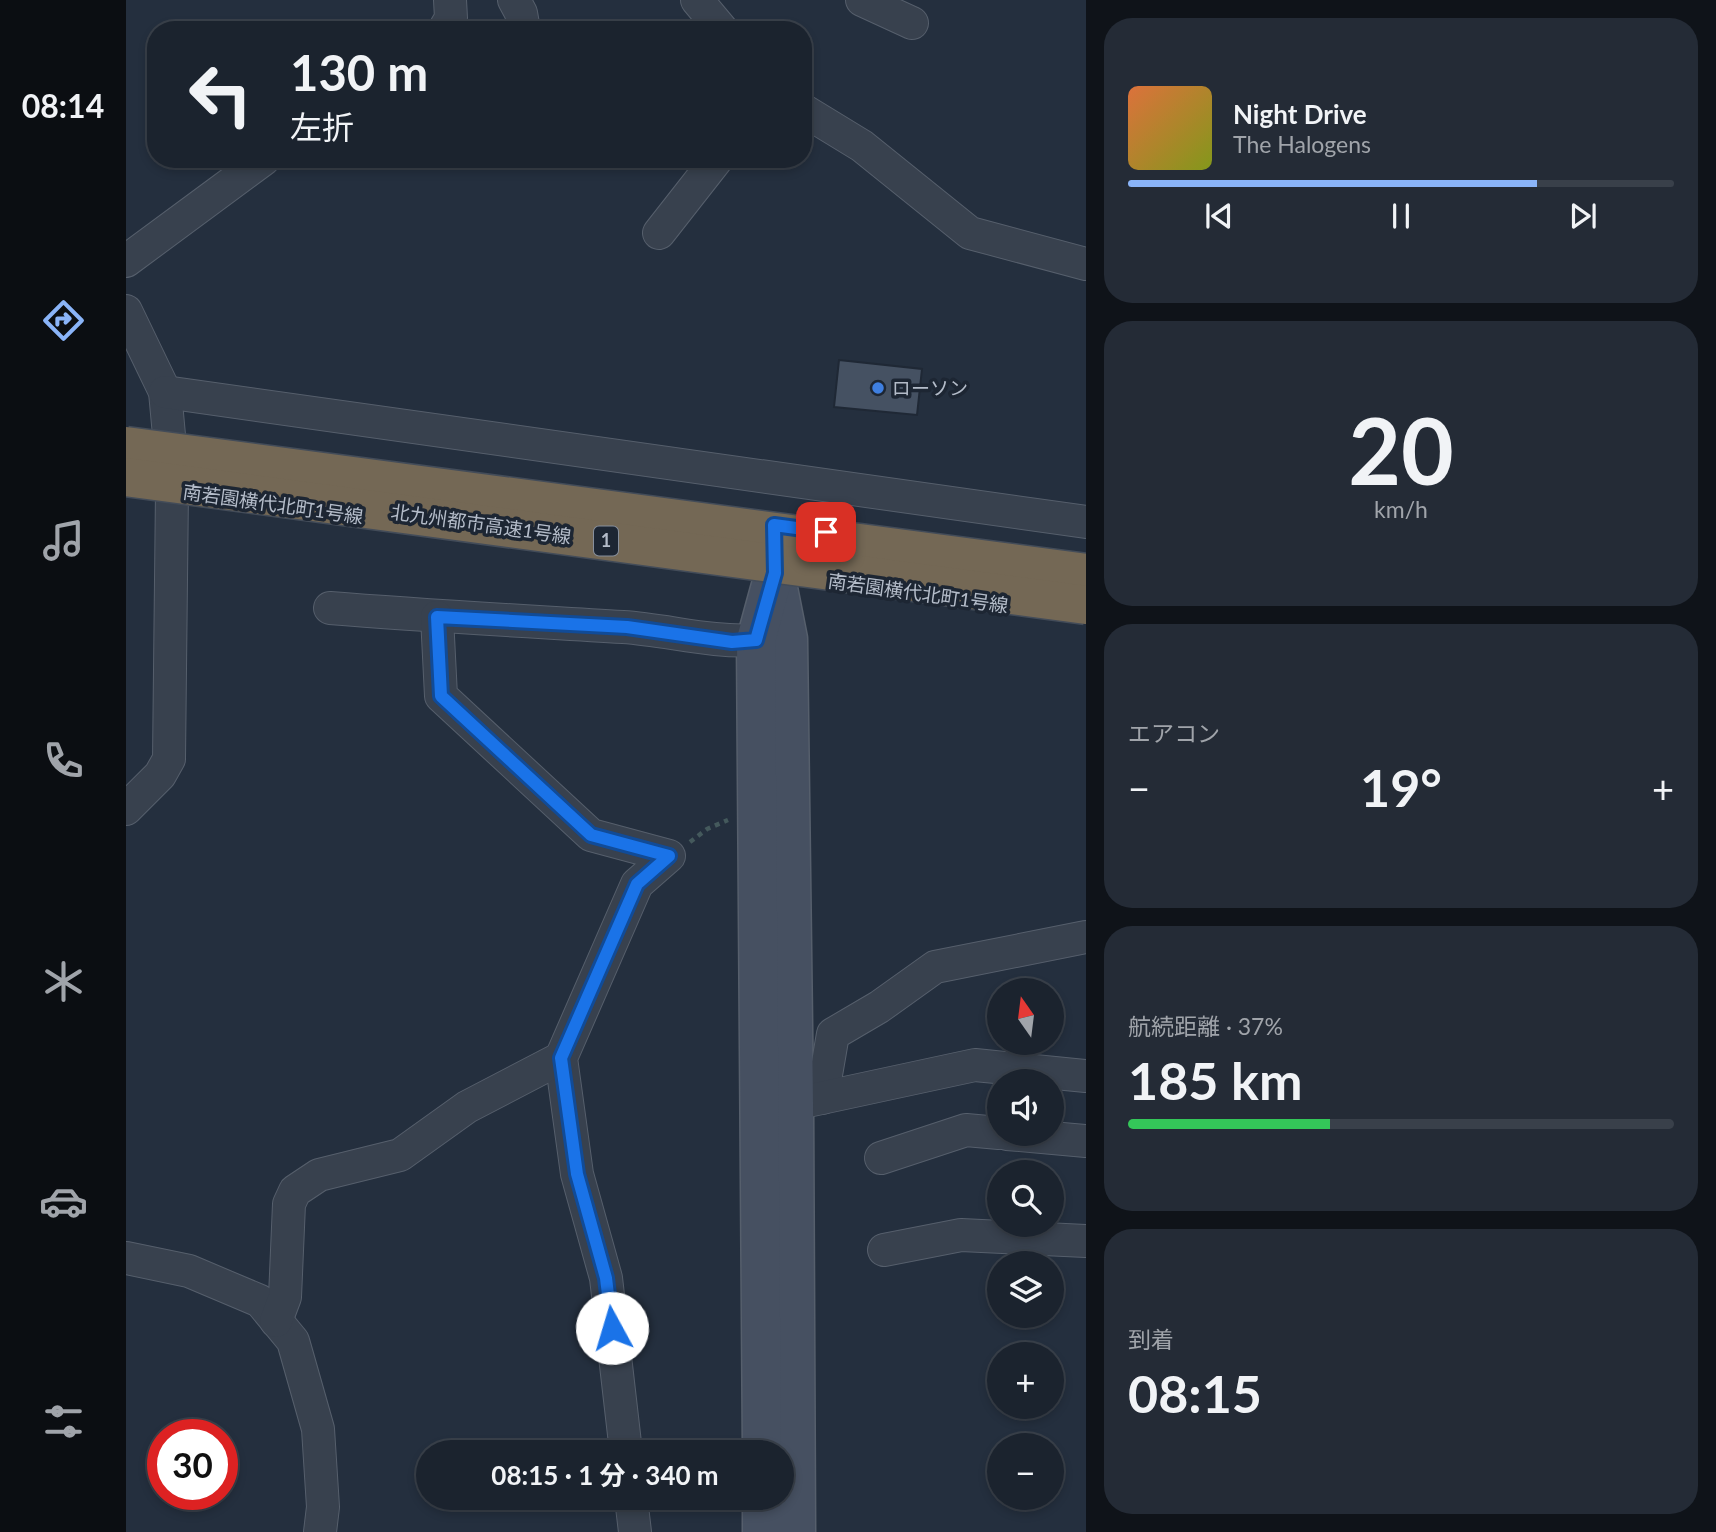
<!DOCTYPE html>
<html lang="ja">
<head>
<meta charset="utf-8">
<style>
	:root { --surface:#1b232e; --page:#242b36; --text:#f1f3f6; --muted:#a0a4aa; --line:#39404a; --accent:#8ab4f8 }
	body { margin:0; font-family:Lato,"Noto Sans JP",sans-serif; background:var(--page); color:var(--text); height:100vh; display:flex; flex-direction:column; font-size:26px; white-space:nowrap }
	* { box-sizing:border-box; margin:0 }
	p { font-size:23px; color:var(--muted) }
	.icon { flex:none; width:38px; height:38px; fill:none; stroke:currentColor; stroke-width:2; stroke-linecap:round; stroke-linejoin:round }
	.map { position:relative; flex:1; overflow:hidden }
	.panel { display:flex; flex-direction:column; gap:18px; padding:18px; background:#0f1319; width:630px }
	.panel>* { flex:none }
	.top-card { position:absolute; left:21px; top:21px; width:665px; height:147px; border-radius:28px; box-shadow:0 4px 10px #0003,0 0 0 2px var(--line); background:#1b232e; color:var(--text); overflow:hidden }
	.needle { width:46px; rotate:346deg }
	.tools { position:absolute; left:861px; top:978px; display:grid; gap:14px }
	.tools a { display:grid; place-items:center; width:77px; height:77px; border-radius:50%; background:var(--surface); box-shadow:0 4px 10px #0003,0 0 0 2px var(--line); font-size:35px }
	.speed { position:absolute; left:21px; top:1419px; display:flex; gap:14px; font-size:35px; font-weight:700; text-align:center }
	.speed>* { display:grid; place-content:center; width:91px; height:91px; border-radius:50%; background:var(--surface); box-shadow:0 4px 10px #0003,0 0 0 2px var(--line); line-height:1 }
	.speed .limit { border:10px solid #d22; background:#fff; color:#111 }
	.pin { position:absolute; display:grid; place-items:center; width:60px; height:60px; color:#fff; margin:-30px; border-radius:14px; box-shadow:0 4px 10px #0006 }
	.me { position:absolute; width:77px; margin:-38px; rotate:354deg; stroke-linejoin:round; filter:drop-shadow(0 0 5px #0008) }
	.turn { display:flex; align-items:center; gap:24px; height:147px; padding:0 28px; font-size:32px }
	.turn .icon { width:91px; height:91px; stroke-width:2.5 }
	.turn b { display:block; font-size:49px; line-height:60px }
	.big { font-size:52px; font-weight:700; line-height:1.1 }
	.panel .tile { flex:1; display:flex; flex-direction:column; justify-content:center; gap:10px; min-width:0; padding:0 24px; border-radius:28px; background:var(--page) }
	.panel .dial { align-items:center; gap:0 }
	.dial b { font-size:91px; line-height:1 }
	.song { display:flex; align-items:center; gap:21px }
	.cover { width:84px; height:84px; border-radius:10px; background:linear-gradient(135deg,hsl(20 70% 55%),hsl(70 70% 35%)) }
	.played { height:7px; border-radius:4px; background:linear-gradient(90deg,var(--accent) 75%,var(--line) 75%) }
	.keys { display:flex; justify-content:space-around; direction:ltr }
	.heat { display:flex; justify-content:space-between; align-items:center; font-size:38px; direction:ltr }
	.charge { height:10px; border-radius:5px; background:linear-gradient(90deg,#34c759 37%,var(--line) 0) }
	.trip { position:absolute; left:290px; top:1440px; width:378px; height:70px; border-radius:35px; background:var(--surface); box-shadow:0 4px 10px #0003,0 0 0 2px var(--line); font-weight:700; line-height:70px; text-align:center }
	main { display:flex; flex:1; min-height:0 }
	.tabs { display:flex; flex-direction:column; width:126px; justify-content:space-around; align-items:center; background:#0b0e12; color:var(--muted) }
	.tabs .icon { width:49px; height:49px }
	.tabs .on { color:var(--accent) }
	.tabs b { font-size:32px; color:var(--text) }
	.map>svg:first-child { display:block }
	.building { fill:#455162; stroke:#1f2835; stroke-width:2 }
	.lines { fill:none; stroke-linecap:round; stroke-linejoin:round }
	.street-casing { stroke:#565f6c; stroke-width:34 }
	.secondary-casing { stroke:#565f6c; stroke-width:41 }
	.path { stroke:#44595c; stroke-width:4.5; stroke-dasharray:5 5; stroke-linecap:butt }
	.street { stroke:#38414e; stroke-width:32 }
	.secondary { stroke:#465061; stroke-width:38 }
	.highway-bridge-casing { stroke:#434c59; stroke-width:41; stroke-linecap:butt }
	.highway-bridge { stroke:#746855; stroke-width:38 }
	.route-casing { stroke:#114b97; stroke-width:18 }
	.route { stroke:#1a73e8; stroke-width:12 }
	.shop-dot { fill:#3f7fe0; stroke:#1d2633; stroke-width:2.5 }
	.labels { text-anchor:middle; stroke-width:7; stroke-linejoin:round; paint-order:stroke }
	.shield { fill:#1d2633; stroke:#878f9c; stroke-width:2 }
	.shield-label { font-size:18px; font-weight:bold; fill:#b4bcc9 }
	.poi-label { font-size:19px; fill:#b4bcc9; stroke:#1d2633; text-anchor:start }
	.street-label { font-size:19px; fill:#b4bcc9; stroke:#1d2633 }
</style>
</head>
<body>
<main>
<nav class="tabs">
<b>08:14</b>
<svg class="icon on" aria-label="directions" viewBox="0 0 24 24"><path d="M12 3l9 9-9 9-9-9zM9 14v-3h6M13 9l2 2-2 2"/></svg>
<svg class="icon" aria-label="music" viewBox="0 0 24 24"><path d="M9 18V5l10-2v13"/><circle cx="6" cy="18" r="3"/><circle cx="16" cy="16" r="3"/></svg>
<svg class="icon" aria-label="phone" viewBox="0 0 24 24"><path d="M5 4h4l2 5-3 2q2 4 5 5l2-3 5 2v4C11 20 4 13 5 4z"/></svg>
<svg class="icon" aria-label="climate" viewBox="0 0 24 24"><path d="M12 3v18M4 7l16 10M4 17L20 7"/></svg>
<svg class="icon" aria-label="car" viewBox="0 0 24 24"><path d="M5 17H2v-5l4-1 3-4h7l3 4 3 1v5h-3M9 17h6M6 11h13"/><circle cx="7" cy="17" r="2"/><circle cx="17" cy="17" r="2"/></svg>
<svg class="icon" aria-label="filters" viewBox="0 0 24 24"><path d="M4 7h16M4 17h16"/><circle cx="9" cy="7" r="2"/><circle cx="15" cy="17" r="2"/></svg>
</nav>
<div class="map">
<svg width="960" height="1532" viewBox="0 0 960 1532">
	<rect width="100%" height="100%" fill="#242f3e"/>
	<!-- building -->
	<polygon class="building" points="713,360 796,369 791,415 708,407"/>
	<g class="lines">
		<!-- street casing -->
		<g class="street-casing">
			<g id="street">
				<polyline points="388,0 395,13 398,30"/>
				<polyline points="571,0 596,30"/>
				<polyline points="736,0 786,23"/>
				<polyline points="318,30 325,18 324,0"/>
				<polyline points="677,110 736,146 844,233 960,264"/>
				<polyline points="533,233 591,159"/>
				<polyline points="0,261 138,159"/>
				<polyline points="0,311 39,392 44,446 46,490 43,759 34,775 0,809"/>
				<polyline points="39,392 960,522"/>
				<path d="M 204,608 C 302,616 400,621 497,627 C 542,630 585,643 630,640"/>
				<polyline points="311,617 315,696 465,835 543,856 511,884 435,1058 451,1174 480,1278 500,1452"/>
				<polyline points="696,1098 707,1034 753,1007 809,967 960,937"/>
				<polyline points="677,1102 849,1065 960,1076"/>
				<polyline points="881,1134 960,1141"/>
				<polyline points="755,1158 840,1130 873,1133"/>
				<polyline points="758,1250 835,1235 960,1241"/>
				<polyline points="0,1258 63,1271 134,1301 167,1341 192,1429 197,1507 194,1532"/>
				<polyline points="150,1321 159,1297 163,1204 169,1191 193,1175 274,1155 341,1107 435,1058"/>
				<polyline points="505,1498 509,1532"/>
			</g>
		</g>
		<!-- secondary casing -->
		<g class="secondary-casing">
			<g id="secondary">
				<polyline points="649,573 662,639 668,1103 670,1532"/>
				<polyline points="636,1452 630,640 647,578"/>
				<polyline points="636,1498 636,1532"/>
			</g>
		</g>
		<!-- path -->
		<polyline class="path" points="564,842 581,829 602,820"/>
		<!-- street -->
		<use href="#street" class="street"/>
		<!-- secondary -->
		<use href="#secondary" class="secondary"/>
		<!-- highway-bridge casing -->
		<g class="highway-bridge-casing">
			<g id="highway-bridge">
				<polyline points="0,446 960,573"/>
				<polyline points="0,477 960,605"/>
			</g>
		</g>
		<!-- highway-bridge -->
		<use href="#highway-bridge" class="highway-bridge"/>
	</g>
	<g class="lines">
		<!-- route casing -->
		<g class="route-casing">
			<polyline id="route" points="486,1328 480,1278 451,1174 435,1058 511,884 543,856 465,835 315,696 311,617 501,627 606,642 630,640 649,573 648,525 700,532"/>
		</g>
		<!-- route -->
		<use href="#route" class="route"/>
	</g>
	<!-- markers -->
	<circle class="shop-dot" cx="752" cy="388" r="7"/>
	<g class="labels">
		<!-- shield labels -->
		<rect class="shield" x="468" y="526.5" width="24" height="29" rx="5"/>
		<g class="shield-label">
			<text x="480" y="547">1</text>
		</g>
		<!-- poi labels -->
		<g class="poi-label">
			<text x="766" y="395">ローソン</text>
		</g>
		<!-- street labels -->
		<g class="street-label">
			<text transform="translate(147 504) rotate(8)" y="7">南若園横代北町1号線</text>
			<text transform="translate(355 524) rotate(8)" y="7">北九州都市高速1号線</text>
			<text transform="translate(792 593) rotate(8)" y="7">南若園横代北町1号線</text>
		</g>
	</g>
</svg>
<div class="tools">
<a><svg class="needle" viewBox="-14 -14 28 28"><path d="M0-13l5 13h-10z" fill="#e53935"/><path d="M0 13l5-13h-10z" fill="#a0a4aa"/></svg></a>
<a><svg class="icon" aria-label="sound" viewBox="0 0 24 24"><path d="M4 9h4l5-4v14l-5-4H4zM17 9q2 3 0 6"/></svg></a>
<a><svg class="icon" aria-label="search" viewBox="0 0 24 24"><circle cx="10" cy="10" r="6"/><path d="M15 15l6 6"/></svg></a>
<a><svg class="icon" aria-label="layers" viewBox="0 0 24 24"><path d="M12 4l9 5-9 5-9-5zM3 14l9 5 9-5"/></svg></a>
<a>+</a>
<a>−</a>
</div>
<div class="speed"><div class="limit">30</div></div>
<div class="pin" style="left:700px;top:532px;background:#d93025"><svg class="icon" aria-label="arrive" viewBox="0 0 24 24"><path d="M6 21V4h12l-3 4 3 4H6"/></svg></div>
<svg class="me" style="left:486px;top:1328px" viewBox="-20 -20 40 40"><circle r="19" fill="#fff"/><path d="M0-13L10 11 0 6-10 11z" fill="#1a73e8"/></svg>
<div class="trip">08:15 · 1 分 · 340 m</div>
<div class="top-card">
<div class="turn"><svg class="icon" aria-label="left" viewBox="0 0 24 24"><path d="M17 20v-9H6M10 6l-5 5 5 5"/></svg><div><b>130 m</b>左折</div></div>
</div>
</div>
<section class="panel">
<div class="tile">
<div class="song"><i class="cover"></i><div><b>Night Drive</b><p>The Halogens</p></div></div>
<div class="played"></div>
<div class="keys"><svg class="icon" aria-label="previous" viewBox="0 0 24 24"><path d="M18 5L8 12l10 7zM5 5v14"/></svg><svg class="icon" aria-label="pause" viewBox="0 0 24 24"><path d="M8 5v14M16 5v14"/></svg><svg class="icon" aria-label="next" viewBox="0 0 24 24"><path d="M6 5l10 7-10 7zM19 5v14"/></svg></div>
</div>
<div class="tile dial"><b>20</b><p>km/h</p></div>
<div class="tile"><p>エアコン</p>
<div class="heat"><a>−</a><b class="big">19°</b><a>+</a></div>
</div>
<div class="tile"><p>航続距離 · 37%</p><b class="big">185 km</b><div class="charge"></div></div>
<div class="tile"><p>到着</p><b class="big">08:15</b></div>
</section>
</main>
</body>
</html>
